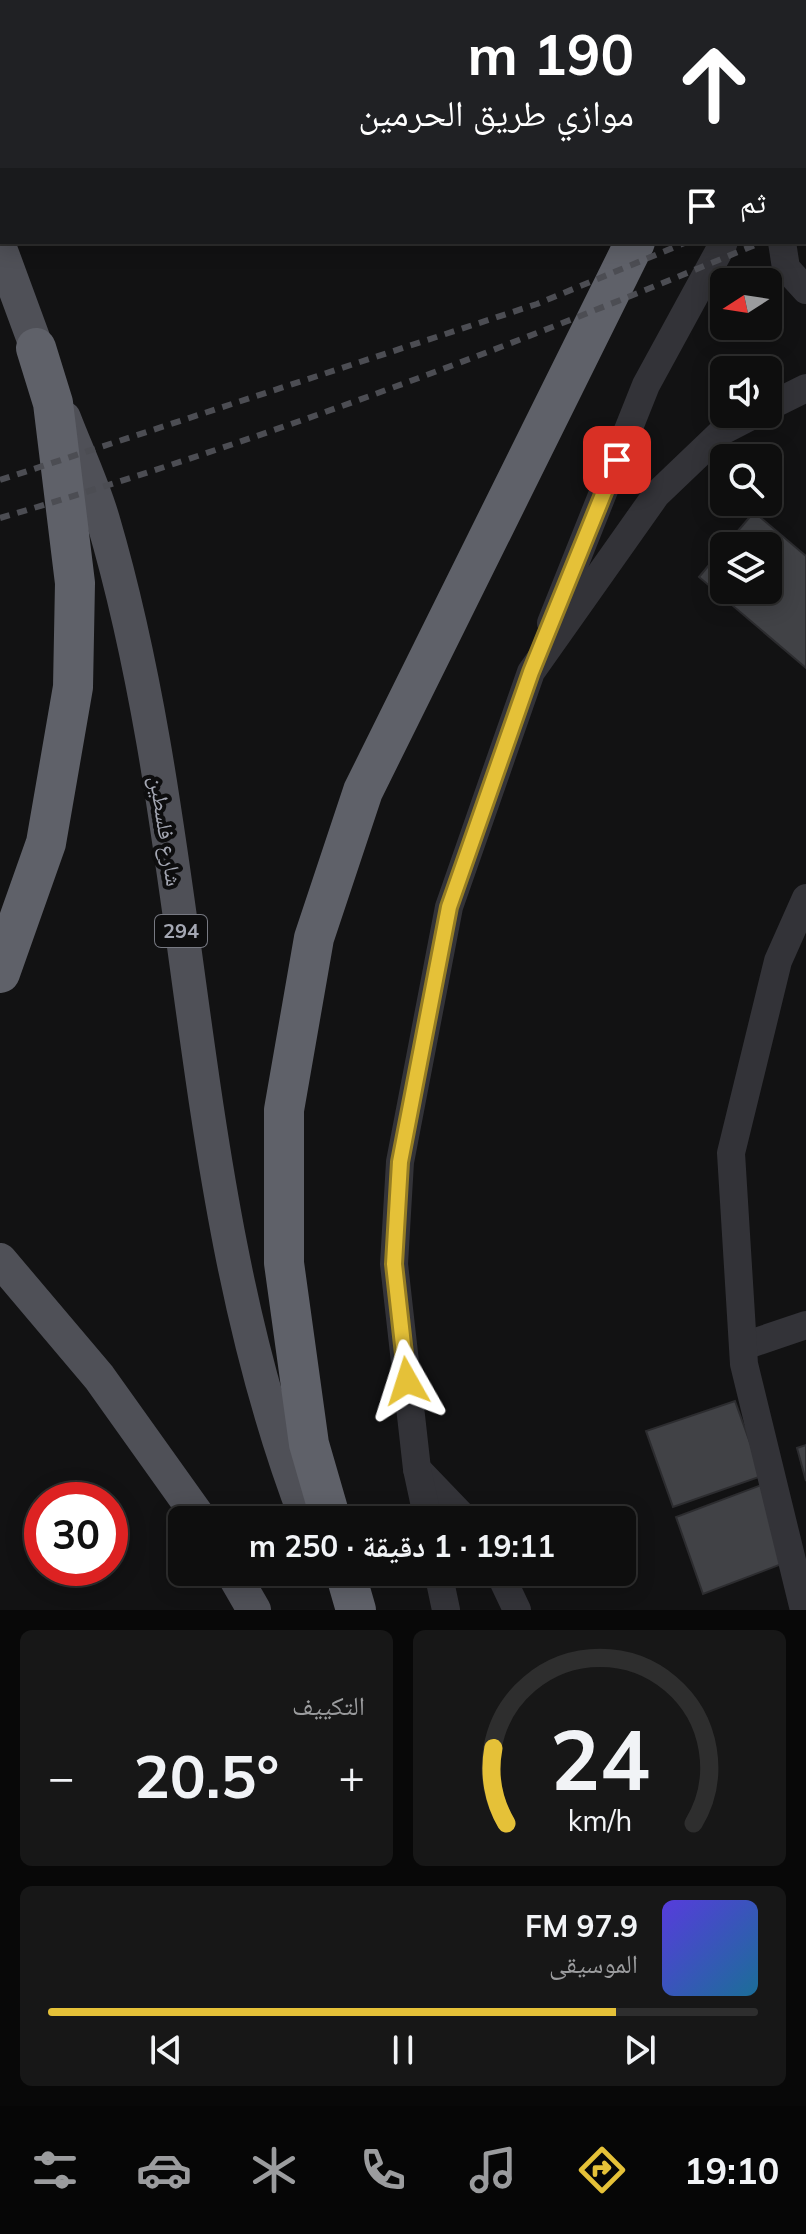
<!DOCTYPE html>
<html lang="ar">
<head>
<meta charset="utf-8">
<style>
	:root { --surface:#0e0e0e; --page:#171717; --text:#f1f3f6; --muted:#9b9c9e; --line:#2e2e2e; --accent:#e5c138 }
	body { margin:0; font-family:Mulish,"Noto Naskh Arabic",sans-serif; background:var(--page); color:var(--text); direction:rtl; height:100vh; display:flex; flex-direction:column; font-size:30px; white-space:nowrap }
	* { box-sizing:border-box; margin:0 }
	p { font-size:26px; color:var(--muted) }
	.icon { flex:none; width:44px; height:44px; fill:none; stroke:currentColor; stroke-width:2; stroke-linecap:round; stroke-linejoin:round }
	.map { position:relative; height:1610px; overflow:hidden; direction:ltr }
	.sheet { display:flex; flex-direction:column; gap:20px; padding:20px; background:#080808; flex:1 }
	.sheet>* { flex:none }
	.hud { position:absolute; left:0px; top:0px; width:806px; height:244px; box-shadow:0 4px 20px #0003,0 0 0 2px var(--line); direction:rtl; background:#202124; color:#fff; overflow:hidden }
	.needle { width:52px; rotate:258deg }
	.controls { position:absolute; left:710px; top:268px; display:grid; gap:16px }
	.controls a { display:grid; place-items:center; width:72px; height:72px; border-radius:12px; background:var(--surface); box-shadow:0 4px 20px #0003,0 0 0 2px var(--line); font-size:40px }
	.speed { position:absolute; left:24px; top:1482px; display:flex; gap:16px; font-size:40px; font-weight:700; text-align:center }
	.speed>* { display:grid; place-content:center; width:104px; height:104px; border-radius:50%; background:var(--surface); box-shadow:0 4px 20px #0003,0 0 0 2px var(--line); line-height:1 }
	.speed .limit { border:12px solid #d22; background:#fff; color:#111 }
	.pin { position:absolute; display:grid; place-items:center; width:68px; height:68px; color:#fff; margin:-34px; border-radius:16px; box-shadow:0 4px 12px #0006 }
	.me { position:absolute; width:88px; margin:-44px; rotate:354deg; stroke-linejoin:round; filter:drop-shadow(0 0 6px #0008) }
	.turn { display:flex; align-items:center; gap:28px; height:168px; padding:0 40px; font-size:36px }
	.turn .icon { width:104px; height:104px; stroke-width:2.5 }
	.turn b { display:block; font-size:56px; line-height:68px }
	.then { display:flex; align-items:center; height:76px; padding:0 40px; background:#0003; gap:16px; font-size:30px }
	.big { font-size:60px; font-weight:700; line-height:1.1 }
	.sheet .tile { flex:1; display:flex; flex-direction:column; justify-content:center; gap:12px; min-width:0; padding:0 28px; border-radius:12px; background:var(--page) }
	.sheet .dial { align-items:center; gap:0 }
	.dial svg { height:208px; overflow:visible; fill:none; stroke:var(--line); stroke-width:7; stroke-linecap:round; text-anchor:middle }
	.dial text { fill:var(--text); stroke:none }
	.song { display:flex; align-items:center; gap:24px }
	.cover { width:96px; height:96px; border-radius:12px; background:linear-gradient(135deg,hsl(250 70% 55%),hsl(200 70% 35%)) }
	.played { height:8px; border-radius:4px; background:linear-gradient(90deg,var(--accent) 80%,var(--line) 80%) }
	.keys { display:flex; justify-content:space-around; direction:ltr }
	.heat { display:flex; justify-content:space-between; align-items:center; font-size:44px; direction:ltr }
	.sheet .tiles { flex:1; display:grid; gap:20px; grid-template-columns:1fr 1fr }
	.tile:last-child { grid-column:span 2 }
	.trip { position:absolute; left:168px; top:1506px; width:468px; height:80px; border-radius:12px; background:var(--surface); box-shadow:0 4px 20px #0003,0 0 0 2px var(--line); font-weight:700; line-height:80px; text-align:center; direction:rtl }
	.tabs { display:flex; height:128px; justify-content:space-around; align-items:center; background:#060606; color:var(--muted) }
	.tabs .icon { width:56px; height:56px }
	.tabs .selected { color:var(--accent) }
	.tabs b { font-size:36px; color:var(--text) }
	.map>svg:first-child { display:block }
	.building { fill:#414246; stroke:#2c2c2f; stroke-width:2 }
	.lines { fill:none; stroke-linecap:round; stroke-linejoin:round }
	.minor { stroke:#333338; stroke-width:28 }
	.major { stroke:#4f5057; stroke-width:34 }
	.highway { stroke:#5f6169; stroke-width:40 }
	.rail { stroke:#4c4d53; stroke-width:6; stroke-dasharray:10 8; stroke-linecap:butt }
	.route-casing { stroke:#957d24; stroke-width:20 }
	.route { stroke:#e5c138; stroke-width:14 }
	.labels { text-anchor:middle; stroke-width:8; stroke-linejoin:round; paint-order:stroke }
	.shield { fill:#0d0d0e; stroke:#777982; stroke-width:2 }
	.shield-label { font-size:20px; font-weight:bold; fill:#a4a7b3 }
	.street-label { font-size:22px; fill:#a4a7b3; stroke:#0d0d0e }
</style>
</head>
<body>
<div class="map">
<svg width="806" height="1610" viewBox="0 0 806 1610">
	<rect width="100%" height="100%" fill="#121213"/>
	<!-- building -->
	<g class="building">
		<polygon points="754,512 806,556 806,668 699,577 724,547 724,590 768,590 768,546 725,546"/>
		<polygon points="735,1401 762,1476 673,1507 646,1431"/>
		<polygon points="806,1445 806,1481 797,1448"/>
		<polygon points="764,1484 787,1562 703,1594 676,1517"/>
	</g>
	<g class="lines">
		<!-- minor -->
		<g class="minor">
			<polyline points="804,112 806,109"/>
			<polyline points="804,167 806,165"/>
			<polyline points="782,242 786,268 806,290"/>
			<polyline points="768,407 806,388"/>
			<polyline points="551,623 646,385 724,242"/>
			<polyline points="744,1346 806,1325"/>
			<polyline points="417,1469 466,1520"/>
			<polyline points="428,1520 417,1469 394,1264 400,1162 449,907 531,672 656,495 724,430 755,414"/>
			<polyline points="438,1572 446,1610"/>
			<polyline points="499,1572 517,1610"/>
			<polyline points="804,1610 744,1364 731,1153 778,961 806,898"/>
		</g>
		<!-- major -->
		<g class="major">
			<polyline points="0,248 46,373"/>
			<path d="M 64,418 C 77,452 93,485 103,520 C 199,847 183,1200 307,1520"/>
			<polyline points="0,1260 99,1377 201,1520"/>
			<polyline points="232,1572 254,1610"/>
		</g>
		<!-- highway -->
		<g class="highway">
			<polyline points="44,2 47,0"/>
			<polyline points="140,2 144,0"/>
			<polyline points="350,2 353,0"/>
			<polyline points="769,2 770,0"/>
			<polyline points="0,27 2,26"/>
			<polyline points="0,78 2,77"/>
			<polyline points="0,192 2,191"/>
			<polyline points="0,973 46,843 73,687 75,583 53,403 36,348"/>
			<polyline points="331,1520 309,1444 284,1263 284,1110 314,938 363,791 635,242"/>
			<polyline points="345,1572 356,1610"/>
		</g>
		<!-- rail -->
		<g class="rail">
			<polyline points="804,190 806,189"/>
			<polyline points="804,223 806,223"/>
			<polyline points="0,480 537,304 687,242"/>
			<path d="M 0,518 C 259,442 513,346 762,242"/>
		</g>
	</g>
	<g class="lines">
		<!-- route casing -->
		<g class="route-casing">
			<polyline id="route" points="407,1381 394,1264 400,1162 449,907 531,672 617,460"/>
		</g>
		<!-- route -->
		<use href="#route" class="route"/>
	</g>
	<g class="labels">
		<!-- shield labels -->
		<rect class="shield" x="155" y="915" width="52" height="32" rx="6"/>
		<g class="shield-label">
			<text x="181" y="938">294</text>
		</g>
		<!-- street labels -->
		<g class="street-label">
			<text transform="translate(166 831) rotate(81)" y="8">شارع فلسطين</text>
		</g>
	</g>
</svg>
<div class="controls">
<a><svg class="needle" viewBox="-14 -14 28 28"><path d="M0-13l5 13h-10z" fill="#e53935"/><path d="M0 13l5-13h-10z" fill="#9b9c9e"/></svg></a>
<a><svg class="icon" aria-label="sound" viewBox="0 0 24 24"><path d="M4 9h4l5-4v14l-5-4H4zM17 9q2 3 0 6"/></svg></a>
<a><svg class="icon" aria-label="search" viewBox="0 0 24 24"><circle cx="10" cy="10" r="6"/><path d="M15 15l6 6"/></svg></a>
<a><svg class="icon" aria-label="layers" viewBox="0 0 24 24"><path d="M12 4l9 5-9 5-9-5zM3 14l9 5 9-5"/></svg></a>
</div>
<div class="speed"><div class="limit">30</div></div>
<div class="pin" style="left:617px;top:460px;background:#d93025"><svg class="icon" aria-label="arrive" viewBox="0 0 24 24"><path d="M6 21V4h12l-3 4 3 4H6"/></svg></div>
<svg class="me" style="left:407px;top:1381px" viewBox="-20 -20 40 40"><path d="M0-17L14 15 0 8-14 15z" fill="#e5c138" stroke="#fff" stroke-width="4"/></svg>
<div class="trip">19:11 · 1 دقيقة · 250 m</div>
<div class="hud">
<div class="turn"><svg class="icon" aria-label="ahead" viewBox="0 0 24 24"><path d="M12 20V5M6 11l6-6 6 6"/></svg><div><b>190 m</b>موازي طريق الحرمين</div></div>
<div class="then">ثم<svg class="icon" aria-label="arrive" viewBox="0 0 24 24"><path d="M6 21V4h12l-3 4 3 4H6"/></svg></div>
</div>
</div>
<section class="sheet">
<div class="tiles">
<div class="tile dial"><svg viewBox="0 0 100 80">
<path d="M14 69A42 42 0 1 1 86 69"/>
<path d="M14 69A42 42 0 0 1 9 40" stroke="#e5c138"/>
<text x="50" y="56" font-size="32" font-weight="700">24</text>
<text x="50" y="72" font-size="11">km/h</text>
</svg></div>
<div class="tile"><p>التكييف</p>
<div class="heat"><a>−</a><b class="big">20.5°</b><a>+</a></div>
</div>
<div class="tile">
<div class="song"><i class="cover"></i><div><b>97.9 FM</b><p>الموسيقى</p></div></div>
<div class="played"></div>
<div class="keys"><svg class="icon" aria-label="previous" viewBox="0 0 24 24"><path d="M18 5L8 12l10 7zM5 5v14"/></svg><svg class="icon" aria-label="pause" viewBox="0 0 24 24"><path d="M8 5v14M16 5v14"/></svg><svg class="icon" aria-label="next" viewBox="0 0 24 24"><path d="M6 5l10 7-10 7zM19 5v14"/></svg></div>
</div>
</div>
</section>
<nav class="tabs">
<b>19:10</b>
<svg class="icon selected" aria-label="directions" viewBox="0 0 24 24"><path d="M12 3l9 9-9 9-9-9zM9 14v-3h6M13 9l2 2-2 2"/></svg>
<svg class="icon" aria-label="music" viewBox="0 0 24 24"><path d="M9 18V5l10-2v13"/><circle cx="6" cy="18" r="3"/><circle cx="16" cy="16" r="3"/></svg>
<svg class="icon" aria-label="phone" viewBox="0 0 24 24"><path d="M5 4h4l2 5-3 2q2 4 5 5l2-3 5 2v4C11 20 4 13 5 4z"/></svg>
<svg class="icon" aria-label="climate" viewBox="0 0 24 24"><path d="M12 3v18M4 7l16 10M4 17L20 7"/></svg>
<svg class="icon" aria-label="car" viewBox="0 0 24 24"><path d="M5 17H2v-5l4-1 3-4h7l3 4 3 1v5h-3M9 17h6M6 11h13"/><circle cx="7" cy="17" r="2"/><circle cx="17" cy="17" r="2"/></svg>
<svg class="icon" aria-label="filters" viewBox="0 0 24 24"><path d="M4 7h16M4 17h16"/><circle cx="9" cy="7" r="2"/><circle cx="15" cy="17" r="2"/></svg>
</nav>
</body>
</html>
